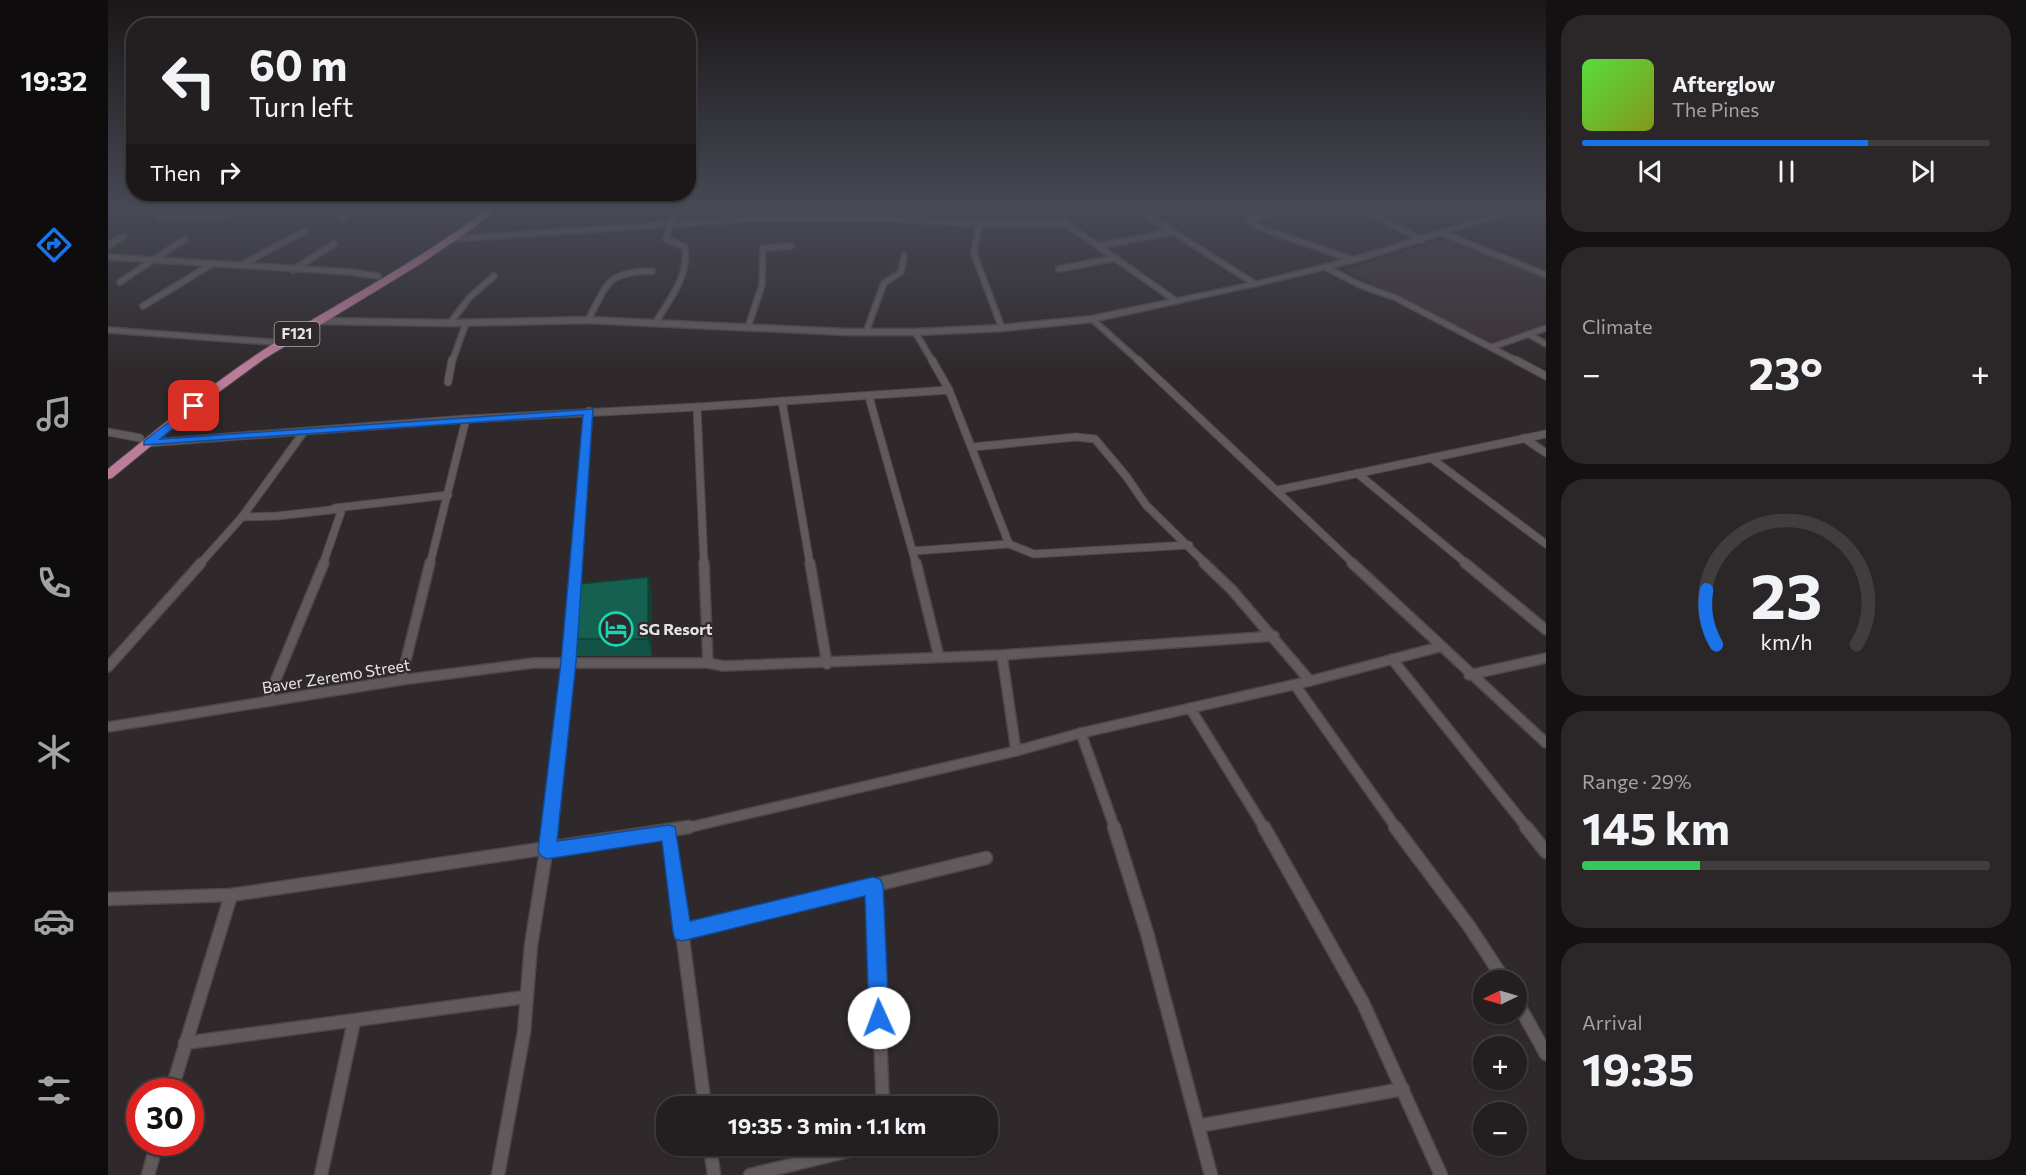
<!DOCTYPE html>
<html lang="en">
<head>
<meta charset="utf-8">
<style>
	:root { --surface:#231f20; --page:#2b2729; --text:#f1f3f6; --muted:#a3a2a5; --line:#403d3e; --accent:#1a73e8 }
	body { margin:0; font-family:Commissioner,sans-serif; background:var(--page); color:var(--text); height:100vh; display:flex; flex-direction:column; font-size:22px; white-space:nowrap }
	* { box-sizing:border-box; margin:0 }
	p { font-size:20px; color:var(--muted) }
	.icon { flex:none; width:33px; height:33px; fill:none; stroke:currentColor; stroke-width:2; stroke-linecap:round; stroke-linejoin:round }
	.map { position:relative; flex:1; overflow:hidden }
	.side { display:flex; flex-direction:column; gap:15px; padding:15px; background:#131112; width:480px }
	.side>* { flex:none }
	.top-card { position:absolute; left:18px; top:18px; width:570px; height:183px; border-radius:24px; box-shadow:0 2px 4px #0004,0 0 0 2px var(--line); background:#231f20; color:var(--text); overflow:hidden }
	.needle { width:39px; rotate:265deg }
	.tools { position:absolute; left:1365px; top:970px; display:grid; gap:12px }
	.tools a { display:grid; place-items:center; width:54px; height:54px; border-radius:50%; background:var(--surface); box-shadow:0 2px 4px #0004,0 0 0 2px var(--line); font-size:30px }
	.speed { position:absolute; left:18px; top:1078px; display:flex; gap:12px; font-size:30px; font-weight:700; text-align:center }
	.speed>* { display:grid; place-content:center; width:78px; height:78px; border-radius:50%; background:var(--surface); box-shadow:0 2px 4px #0004,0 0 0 2px var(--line); line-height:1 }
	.speed .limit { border:9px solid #d22; background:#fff; color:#111 }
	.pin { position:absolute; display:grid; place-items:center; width:51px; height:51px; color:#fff; margin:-26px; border-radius:12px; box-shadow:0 3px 9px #0006 }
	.me { position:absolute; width:66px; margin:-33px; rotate:358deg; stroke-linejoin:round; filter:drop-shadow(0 0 4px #0008) }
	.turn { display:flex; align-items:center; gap:21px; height:126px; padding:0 24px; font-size:27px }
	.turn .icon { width:78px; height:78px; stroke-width:2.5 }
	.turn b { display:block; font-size:42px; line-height:51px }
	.then { display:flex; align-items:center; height:57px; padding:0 24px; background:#0003; gap:12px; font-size:22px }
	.big { font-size:45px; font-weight:700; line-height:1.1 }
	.side .card { flex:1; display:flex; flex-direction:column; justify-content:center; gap:9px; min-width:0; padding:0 21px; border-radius:24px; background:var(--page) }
	.side .dial { align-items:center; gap:0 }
	.dial svg { height:156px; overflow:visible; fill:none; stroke:var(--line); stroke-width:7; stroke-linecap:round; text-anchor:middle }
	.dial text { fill:var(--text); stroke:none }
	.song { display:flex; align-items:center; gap:18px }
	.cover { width:72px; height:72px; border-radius:9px; background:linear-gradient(135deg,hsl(110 70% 55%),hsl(70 70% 35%)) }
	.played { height:6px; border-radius:3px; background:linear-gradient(90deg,var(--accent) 70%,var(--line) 70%) }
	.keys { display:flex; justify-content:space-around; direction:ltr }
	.heat { display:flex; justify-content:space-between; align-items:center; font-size:33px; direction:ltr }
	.charge { height:9px; border-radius:4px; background:linear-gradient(90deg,#34c759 29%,var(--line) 0) }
	.trip { position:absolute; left:548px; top:1096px; width:342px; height:60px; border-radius:24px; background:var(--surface); box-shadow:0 2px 4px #0004,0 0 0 2px var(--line); font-weight:700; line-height:60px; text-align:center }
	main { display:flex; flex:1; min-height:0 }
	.tab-bar { display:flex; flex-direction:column; width:108px; justify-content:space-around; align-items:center; background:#0e0c0d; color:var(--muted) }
	.tab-bar .icon { width:42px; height:42px }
	.tab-bar .current { color:var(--accent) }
	.tab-bar b { font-size:27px; color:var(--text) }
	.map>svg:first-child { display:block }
	.built { fill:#3c3136 }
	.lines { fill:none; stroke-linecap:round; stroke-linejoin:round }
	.street-far3-casing { stroke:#4d474a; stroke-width:8 }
	.street-far2-casing { stroke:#4d474a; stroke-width:9 }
	.street-far1-casing { stroke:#4d474a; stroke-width:12 }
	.street-casing { stroke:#4d474a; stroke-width:15 }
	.secondary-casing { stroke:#4d474a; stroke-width:3 }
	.primary-casing { stroke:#4d474a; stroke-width:2 }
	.street-far3 { stroke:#615a5d; stroke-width:5 }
	.street-far2 { stroke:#615a5d; stroke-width:7 }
	.street-far1 { stroke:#615a5d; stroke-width:9 }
	.street { stroke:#615a5d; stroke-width:12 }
	.secondary { fill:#615a5d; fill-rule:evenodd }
	.primary { fill:#bc7d9b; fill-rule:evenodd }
	.wall { fill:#135345 }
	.shaded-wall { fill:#0f4338 }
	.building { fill:#166050; stroke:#0f4338; stroke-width:1.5 }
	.route { fill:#1a73e8; stroke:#114b97; stroke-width:1.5 }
	.labels { text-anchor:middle; stroke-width:4.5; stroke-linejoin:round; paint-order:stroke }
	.shield { fill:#2f292b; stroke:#b0aaac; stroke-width:1.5 }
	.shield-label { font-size:15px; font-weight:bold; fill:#e7e2e4 }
	.poi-label { font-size:16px; font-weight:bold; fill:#e7e2e4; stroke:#2f292b; text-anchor:start }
	.street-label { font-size:16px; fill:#e7e2e4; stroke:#2f292b }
</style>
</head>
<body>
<main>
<nav class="tab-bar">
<b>19:32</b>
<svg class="icon current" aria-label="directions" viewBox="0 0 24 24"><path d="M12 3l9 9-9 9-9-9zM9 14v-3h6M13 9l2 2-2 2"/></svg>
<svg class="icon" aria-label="music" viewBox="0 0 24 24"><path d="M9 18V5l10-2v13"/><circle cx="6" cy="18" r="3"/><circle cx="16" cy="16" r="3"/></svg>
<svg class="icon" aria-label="phone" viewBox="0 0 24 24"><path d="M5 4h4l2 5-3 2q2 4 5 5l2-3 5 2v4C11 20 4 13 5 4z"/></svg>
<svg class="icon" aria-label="climate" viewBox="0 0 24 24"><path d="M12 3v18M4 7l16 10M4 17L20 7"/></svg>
<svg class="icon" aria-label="car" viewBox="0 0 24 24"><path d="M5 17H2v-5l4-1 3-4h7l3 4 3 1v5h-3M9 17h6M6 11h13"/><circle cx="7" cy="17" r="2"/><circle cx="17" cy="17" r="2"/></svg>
<svg class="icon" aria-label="filters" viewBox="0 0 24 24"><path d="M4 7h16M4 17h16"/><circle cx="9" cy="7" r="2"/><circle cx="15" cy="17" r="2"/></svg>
</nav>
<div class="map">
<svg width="1438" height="1175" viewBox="0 0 1438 1175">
	<rect width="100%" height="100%" fill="#2f292b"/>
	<!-- built -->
	<polygon class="built" points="1339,238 1438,279 1438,323 1383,343 1236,270"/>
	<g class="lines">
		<!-- street-far3 casing -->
		<g class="street-far3-casing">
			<g id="street-far3">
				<polyline points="1026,207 1147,284"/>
				<polyline points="1184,207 1141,220 1148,226 1245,260"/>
				<polyline points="1252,207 1314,240"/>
				<polyline points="1402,207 1411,210"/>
				<polyline points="51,217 113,218 135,207"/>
				<polyline points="691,217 693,207"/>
				<polyline points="237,219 231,215 243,207"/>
				<polyline points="871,224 866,254 894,328"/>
				<polyline points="1334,233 1438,275"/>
				<polyline points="345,239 652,218 768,218 871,224 957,223 1068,301"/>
				<polyline points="0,246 16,236"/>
				<polyline points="991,246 1064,232"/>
				<polyline points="0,257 242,272 270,276"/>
				<polyline points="133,265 197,231"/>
				<polyline points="1217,267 1252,285 1288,298 1411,362"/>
				<polyline points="951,269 1008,258"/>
				<polyline points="185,270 226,244"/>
				<polyline points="12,282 77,239"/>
				<polyline points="35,306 104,264"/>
				<polyline points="984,319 1032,362"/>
				<path d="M 480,320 C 500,283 498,272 544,271"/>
				<path d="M 548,322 C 562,298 581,277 577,247 L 558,239 L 569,207"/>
				<polyline points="342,323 362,297 386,276"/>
				<polyline points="640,327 654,285 655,248 683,246"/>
				<polyline points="0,330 163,342"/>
				<polyline points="758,332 776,283 793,272 796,256"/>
				<polyline points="807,332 825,362"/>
				<polyline points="1420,334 1438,344"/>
				<polyline points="1384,347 1438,328"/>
				<polyline points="344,362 358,323"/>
			</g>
		</g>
		<!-- street-far2 casing -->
		<g class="street-far2-casing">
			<g id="street-far2">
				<polyline points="824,360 841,390 901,544"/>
				<polyline points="1030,360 1246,564"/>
				<polyline points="1408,360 1438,376"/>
				<polyline points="340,382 344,360"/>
				<polyline points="761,397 808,564"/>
				<polyline points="674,401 702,564"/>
				<polyline points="589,407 596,564"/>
				<polyline points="0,432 32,438"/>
				<polyline points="1416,438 1438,453"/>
				<polyline points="40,443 358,419 589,407 841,390"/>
				<polyline points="865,447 968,437 987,439 1018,476 1038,505 1098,564"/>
				<polyline points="1323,458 1438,544"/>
				<polyline points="1249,473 1359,564"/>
				<polyline points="1170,490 1438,434"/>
				<polyline points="227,508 340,495"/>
				<polyline points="134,517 169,516 231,509 233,512 215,564"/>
				<polyline points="805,551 901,544 926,554 1081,545"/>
				<polyline points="92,564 134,517 195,433"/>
				<polyline points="322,564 358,419"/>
				<polyline points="468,564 481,411"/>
			</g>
		</g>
		<!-- street-far1 casing -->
		<g class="street-far1-casing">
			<g id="street-far1">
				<polyline points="596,563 600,663"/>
				<polyline points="702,563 719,664"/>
				<polyline points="808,563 831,657"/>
				<polyline points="1096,563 1124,590 1202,681"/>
				<polyline points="1244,563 1438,743"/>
				<polyline points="1357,563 1438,630"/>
				<polyline points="894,655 908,751"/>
				<polyline points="1284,659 1420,829"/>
				<polyline points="0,667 93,563"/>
				<polyline points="1361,675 1438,658"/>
				<polyline points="293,680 322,563"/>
				<polyline points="1187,685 1289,829"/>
				<polyline points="159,701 216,563"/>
				<polyline points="1082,708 1157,829"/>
				<polyline points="0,727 293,680 426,663 600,663 615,666 894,655 1166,636"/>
				<polyline points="973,733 1007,829"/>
				<polyline points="442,829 452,745 468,563"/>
				<polyline points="574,829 908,751 973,733 1202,681 1331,647"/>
			</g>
		</g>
		<!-- street casing -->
		<g class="street-casing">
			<g id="street">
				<polyline points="1006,827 1039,933 1103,1175"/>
				<polyline points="1156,827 1255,1003 1333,1175"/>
				<polyline points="1287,827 1361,926 1397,981"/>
				<polyline points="1418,827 1438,852"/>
				<polyline points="561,832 597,1107"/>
				<polyline points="766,885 775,1107"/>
				<polyline points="0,899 123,895 581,827"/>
				<polyline points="574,932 878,858"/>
				<polyline points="1408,1000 1438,1054"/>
				<polyline points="77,1043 418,997"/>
				<polyline points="63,1092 123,895"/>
				<polyline points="1090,1126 1295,1089"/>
				<polyline points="602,1146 606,1175"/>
				<polyline points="40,1175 49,1143"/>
				<polyline points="213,1175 246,1021"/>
				<polyline points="390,1175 416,1032 423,945 442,827"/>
				<polyline points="642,1175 761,1146"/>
			</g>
		</g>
		<!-- secondary casing -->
		<g class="secondary-casing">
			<polygon id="secondary" points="1419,207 1430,207 1384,219 1248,262 1147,286 984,322 894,331 807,335 739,335 480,323 342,326 211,324 207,321 211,318 342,320 480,317 739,329 807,329 894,325 984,316 1147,282 1243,258 1380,216"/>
		</g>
		<!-- primary casing -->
		<g class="primary-casing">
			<path id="primary" d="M 382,207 L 391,207 L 365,228 L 314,263 L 156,359 L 89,408 L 4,478 L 0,479 L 0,469 C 56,424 110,378 171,340 C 242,296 316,258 382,207 Z"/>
		</g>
		<!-- street-far3 -->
		<use href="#street-far3" class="street-far3"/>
		<!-- street-far2 -->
		<use href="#street-far2" class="street-far2"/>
		<!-- street-far1 -->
		<use href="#street-far1" class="street-far1"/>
		<!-- street -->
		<use href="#street" class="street"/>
		<!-- secondary -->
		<use href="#secondary" class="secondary"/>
		<!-- primary -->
		<use href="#primary" class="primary"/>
	</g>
	<!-- wall -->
	<polygon class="wall" points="540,577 544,594 544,656 469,656 464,639"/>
	<!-- shaded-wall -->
	<polygon class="shaded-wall" points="540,577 544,594 544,656 540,639"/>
	<!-- building -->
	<polygon class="building" points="540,577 540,639 464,639 472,584"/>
	<!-- sky -->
	<linearGradient id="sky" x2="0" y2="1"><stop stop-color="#1a1718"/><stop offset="0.56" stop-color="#474955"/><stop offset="1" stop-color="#474955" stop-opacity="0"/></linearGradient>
	<rect width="1438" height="371" fill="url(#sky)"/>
	<!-- route -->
	<polygon class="route" points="86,403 90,404 90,408 52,439 485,409 468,662 449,841 561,825 567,827 582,921 765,877 772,879 775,885 781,1018 778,1026 771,1029 764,1026 761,1018 757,896 574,941 567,939 565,932 554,841 439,859 433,856 430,851 453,662 475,415 36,445 36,441"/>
	<!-- icons -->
	<defs>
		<g id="hotel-ring" transform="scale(1.725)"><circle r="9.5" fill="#2f292b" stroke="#18d5b2" stroke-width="1.5"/><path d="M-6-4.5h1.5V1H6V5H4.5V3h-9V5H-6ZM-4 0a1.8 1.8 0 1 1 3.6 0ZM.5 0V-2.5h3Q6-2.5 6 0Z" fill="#18d5b2"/></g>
	</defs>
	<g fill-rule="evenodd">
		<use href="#hotel-ring" x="508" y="629"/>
	</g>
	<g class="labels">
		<!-- shield labels -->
		<rect class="shield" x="166.5" y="322" width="45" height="24" rx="4.5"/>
		<g class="shield-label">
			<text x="189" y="339">F121</text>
		</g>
		<!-- poi labels -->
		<g class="poi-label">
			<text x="531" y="635">SG Resort</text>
		</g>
		<!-- street labels -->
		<g class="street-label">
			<text transform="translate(228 676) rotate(-9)" y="6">Baver Zeremo Street</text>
		</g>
	</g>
</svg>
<div class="tools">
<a><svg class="needle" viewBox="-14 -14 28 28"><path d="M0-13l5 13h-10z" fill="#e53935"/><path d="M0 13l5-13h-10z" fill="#a3a2a5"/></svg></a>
<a>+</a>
<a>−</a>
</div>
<div class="speed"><div class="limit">30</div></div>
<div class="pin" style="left:86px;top:406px;background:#d93025"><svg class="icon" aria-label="arrive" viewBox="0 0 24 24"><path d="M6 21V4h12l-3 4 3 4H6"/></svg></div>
<svg class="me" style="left:771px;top:1018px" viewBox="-20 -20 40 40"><circle r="19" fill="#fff"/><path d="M0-13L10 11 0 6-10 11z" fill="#1a73e8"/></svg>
<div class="trip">19:35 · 3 min · 1.1 km</div>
<div class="top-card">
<div class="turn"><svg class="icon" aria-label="left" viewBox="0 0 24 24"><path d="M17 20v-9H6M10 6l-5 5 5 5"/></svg><div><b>60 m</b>Turn left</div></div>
<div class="then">Then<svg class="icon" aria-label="right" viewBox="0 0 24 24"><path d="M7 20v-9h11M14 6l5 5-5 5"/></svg></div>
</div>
</div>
<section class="side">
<div class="card">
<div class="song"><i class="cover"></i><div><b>Afterglow</b><p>The Pines</p></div></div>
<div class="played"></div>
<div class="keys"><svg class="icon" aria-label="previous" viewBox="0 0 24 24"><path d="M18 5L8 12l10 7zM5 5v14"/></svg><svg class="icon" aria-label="pause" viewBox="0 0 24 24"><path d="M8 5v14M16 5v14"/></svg><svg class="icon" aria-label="next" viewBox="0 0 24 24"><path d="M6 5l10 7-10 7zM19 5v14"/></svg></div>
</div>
<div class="card"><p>Climate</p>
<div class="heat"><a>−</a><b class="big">23°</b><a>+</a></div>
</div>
<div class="card dial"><svg viewBox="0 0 100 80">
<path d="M14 69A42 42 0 1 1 86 69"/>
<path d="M14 69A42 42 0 0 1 9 41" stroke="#1a73e8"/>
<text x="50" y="56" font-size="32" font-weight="700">23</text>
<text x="50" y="72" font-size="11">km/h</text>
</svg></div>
<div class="card"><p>Range · 29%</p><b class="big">145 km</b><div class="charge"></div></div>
<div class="card"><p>Arrival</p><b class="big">19:35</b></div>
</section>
</main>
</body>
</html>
